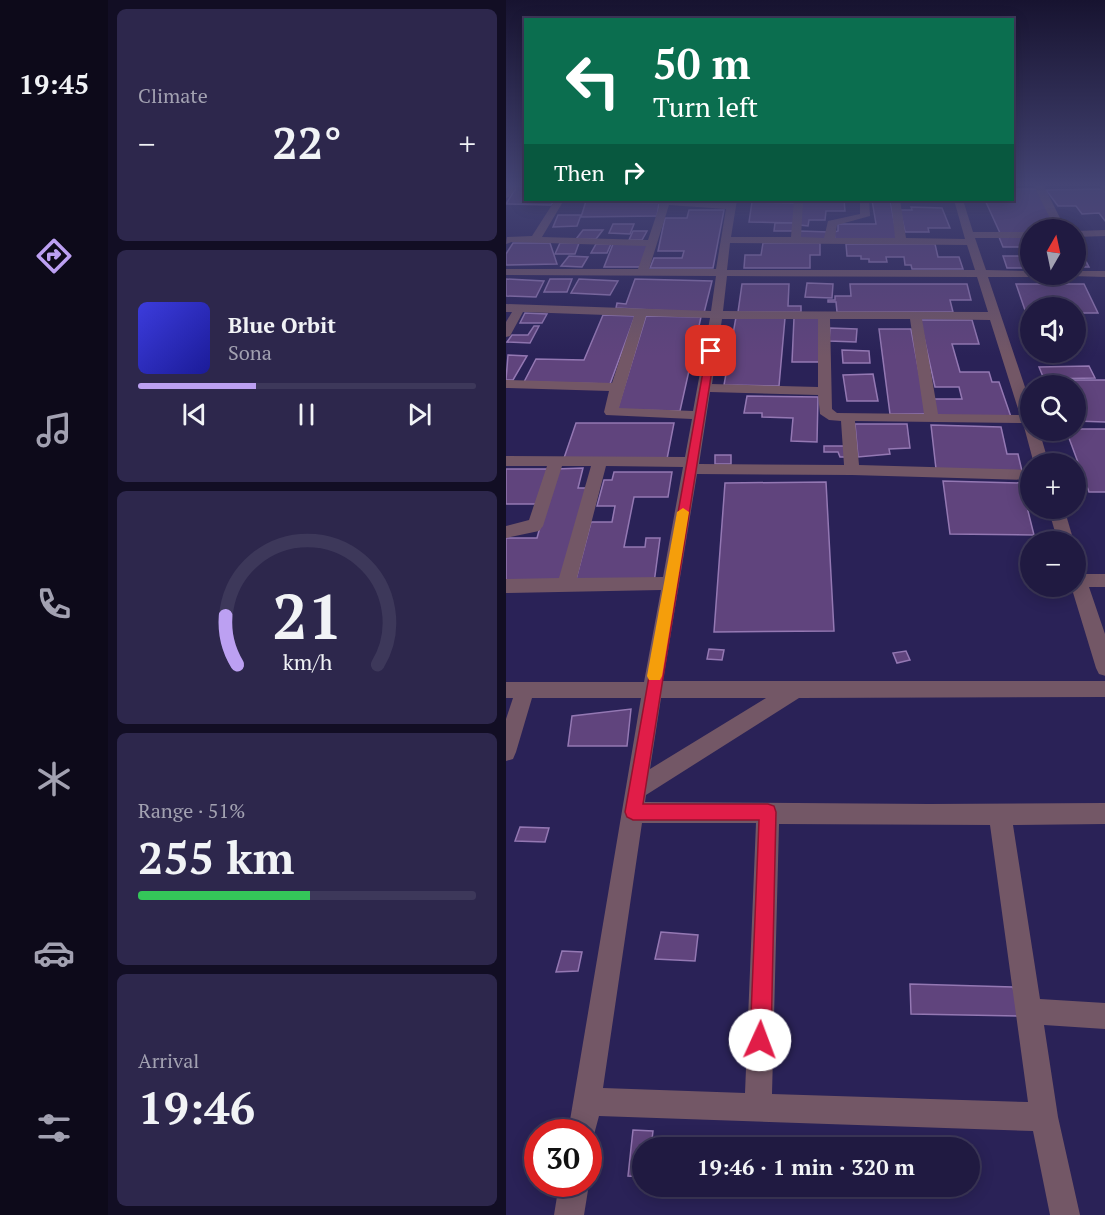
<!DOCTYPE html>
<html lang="en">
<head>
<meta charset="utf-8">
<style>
	:root { --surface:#201a41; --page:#2d274c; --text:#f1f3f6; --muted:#a2a1b1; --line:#3d385a; --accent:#bca0f2 }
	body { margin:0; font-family:"PT Serif",serif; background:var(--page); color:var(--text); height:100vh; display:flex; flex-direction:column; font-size:22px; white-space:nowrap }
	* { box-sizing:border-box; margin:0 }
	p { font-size:20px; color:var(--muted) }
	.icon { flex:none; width:33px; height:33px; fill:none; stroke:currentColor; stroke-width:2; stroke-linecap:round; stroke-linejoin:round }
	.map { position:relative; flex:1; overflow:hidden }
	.drawer { display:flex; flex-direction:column; gap:9px; padding:9px; background:#120e24; width:398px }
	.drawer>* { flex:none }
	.top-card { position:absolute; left:18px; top:18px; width:490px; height:183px; border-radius:0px; box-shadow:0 3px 15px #0003,0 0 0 2px var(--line); background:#0b6e4f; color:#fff; overflow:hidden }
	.needle { width:39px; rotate:9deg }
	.tools { position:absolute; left:514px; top:219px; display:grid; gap:12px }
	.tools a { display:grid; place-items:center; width:66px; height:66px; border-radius:50%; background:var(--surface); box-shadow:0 3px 15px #0003,0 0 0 2px var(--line); font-size:30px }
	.speed { position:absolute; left:18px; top:1119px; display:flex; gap:12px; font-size:30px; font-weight:700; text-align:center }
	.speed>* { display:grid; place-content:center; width:78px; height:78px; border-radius:50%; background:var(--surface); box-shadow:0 3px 15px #0003,0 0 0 2px var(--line); line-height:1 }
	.speed .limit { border:9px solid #d22; background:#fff; color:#111 }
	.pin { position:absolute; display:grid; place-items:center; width:51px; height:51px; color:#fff; margin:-26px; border-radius:12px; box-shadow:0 3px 9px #0006 }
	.me { position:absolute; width:66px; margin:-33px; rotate:2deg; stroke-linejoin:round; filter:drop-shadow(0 0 4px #0008) }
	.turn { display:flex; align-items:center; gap:21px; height:126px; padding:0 30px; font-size:27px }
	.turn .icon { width:78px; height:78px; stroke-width:2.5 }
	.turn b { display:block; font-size:42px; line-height:51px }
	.then { display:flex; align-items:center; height:57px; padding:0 30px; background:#0003; gap:12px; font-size:22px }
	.big { font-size:45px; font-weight:800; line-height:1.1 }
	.drawer .card { flex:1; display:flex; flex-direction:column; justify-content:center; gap:9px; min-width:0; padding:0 21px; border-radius:9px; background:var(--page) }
	.drawer .dial { align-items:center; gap:0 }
	.dial svg { height:156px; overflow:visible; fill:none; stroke:var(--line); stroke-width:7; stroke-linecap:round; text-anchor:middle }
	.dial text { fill:var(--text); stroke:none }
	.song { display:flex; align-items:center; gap:18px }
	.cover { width:72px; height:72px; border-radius:9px; background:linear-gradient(135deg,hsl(240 70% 55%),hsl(240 70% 35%)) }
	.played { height:6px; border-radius:3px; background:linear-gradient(90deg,var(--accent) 35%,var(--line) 35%) }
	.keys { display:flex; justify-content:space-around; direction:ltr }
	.heat { display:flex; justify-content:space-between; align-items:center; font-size:33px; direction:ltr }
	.charge { height:9px; border-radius:4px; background:linear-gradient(90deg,#34c759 51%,var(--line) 0) }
	.trip { position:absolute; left:126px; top:1137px; width:348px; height:60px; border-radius:30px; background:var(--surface); box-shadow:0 3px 15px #0003,0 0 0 2px var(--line); font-weight:800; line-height:60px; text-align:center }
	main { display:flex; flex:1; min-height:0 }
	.tabs { display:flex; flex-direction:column; width:108px; justify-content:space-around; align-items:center; background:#0d0a1a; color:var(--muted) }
	.tabs .icon { width:42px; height:42px }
	.tabs .current { color:var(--accent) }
	.tabs b { font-size:27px; color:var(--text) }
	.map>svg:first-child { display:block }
	.building { fill:#60447d; stroke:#9478b3; stroke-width:1.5 }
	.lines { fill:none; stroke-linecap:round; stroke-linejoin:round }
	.minor { fill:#735766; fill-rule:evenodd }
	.route { fill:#e11d48; stroke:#92132f; stroke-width:1.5 }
	.slow { fill:#f59e0b }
</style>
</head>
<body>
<main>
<nav class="tabs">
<b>19:45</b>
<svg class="icon current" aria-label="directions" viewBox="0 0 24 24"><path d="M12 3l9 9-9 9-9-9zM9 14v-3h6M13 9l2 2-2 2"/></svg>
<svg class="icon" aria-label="music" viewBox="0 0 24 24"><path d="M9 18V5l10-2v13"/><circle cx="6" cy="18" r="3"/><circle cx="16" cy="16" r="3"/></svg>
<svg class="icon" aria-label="phone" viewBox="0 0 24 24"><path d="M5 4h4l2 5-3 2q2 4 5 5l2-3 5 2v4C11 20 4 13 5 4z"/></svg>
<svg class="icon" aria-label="climate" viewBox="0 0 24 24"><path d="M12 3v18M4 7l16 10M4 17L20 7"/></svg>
<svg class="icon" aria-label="car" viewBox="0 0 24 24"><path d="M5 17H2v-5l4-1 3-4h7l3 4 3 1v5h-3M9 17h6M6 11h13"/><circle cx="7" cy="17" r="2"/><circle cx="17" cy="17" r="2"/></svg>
<svg class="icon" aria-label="filters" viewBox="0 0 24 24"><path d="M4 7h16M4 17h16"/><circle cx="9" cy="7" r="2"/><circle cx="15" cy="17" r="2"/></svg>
</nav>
<section class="drawer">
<div class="card"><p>Climate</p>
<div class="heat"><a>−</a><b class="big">22°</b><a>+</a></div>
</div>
<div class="card">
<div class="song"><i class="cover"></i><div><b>Blue Orbit</b><p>Sona</p></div></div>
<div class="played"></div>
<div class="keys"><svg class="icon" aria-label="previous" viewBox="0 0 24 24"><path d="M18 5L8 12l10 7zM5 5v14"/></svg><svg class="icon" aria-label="pause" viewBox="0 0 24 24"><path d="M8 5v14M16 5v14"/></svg><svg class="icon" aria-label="next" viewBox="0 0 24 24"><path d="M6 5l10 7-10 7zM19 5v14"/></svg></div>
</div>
<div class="card dial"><svg viewBox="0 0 100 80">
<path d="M14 69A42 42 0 1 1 86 69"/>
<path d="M14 69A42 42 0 0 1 8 44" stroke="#bca0f2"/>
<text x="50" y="56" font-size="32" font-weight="700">21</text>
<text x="50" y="72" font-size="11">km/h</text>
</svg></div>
<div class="card"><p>Range · 51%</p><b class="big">255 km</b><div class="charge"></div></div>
<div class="card"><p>Arrival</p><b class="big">19:46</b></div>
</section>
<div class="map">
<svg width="600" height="1215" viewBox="0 0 600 1215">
	<rect width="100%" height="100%" fill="#2a2257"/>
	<!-- building -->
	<g class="building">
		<polygon points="11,186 20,186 20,200 49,200 45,205 0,204"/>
		<polygon points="507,189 531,189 552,230 525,230 525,234 494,233 479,200 507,200"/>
		<polygon points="596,189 600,193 600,222 593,213 576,214 570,206 552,206 540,190"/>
		<polygon points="296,200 338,200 339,211 320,211 319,220 303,220 302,226 294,225"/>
		<polygon points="366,200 384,200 392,241 329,241 328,232 332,231 332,224 370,224"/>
		<polygon points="80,201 153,203 151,216 75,217"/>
		<polygon points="246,202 290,203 288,223 243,222"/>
		<polygon points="405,207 436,208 444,228 422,228 423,232 399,232 394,210 406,210"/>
		<polygon points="183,210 218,210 207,268 144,268 148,258 176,258 178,251 152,251 159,218 181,218"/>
		<polygon points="52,215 75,215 71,226 47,227"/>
		<polygon points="269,223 290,223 289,231 268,231"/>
		<polygon points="107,224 128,224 124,234 103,233"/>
		<polygon points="77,230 97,230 90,239 70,239"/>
		<polygon points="127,231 141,231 136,240 123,240"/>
		<polygon points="294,231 323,232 323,240 293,240"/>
		<polygon points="493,237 525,237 525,247 497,247"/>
		<polygon points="7,243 44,243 51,264 0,265 0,254"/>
		<polygon points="54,243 73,243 69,254 49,254"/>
		<polygon points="257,243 314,243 314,255 304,255 304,268 238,268 239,255 255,255"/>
		<polygon points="90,244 105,244 101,253 85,253"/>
		<polygon points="107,244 145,244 137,267 98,267"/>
		<polygon points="340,244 429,244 432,257 453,257 457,269 406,269 405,265 399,265 398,257 380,257 381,262 363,262 363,259 355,259 355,256 341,256"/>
		<polygon points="570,252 575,252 583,267 570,267"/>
		<polygon points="63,256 82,257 76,267 55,266"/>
		<polygon points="497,256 525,256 525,268 501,268"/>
		<polygon points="0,279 38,281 30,297 0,296"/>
		<polygon points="44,279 66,279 61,292 38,292"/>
		<polygon points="73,279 112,281 104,295 65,293"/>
		<polygon points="129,279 206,281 198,313 110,308 111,303 120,304"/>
		<polygon points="301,283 327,284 326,298 299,297"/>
		<polygon points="236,284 283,284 282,306 295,306 295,312 232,312"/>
		<polygon points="344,284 461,284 465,300 444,300 447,312 331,312 330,302 322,302 322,300 329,300 329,296 345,296"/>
		<polygon points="510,284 578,284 592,313 570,313 570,308 525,308 525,313 520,313"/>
		<polygon points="19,313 41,314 36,323 14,323"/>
		<polygon points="97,315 129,316 104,384 18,382 30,359 78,360"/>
		<polygon points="140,316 195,317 174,411 111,410"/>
		<polygon points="230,317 279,318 273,386 218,385"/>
		<polygon points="288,318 315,318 315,362 286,362"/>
		<polygon points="414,320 466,320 473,344 446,344 454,372 483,372 486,382 493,382 505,417 430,418 426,399 456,399 453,387 429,387"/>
		<polygon points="28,326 33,326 24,343 1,342 6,335 22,335"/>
		<polygon points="324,328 351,329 350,342 323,341"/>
		<polygon points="373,329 405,329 421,414 384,414"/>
		<polygon points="336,350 363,351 364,363 337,363"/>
		<polygon points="2,355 21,356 7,380 0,380"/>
		<polygon points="583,366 589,378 538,379 533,367"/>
		<polygon points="367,374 372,401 341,401 337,375"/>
		<polygon points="542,380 600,380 600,422 570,421 570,386 544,386"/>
		<polygon points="241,396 312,397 311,442 285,441 287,418 256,417 256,413 238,413"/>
		<polygon points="70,423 168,423 161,459 58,458"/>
		<polygon points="349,424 401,424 404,448 383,449 384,454 352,457"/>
		<polygon points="425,425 495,427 501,454 512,454 516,471 430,469"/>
		<polygon points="570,429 600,429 600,492 583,492 560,430 570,430"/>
		<polygon points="318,446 341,446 341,457 334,457 332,452 318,452"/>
		<rect x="209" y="455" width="16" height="9"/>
		<polygon points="77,468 72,488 81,488 58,583 0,585 0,538 31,538 50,469"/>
		<polygon points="0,469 44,469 32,504 0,504"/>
		<polygon points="108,472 166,472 162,497 128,497 118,547 139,547 140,538 154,538 148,583 69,583 85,522 106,522 109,506 91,506 98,480 106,480"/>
		<polygon points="437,481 515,483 528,535 444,534"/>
		<polygon points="320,482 328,631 208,632 219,483"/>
		<polygon points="203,649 218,650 216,660 201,659"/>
		<polygon points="400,651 404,660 391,663 387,653"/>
		<polygon points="125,709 121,746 62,746 66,716"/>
		<polygon points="14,827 43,828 39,842 9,841"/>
		<polygon points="155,932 192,935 189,961 149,959"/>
		<polygon points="56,951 76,952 72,971 50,972"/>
		<polygon points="404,984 507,987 515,1016 405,1014"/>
		<polygon points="127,1130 147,1131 145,1148 136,1148 136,1177 122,1176"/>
	</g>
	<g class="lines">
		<!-- minor -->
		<g class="minor">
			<polygon points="2,186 12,186 3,197 0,198"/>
			<polygon points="528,186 538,186 560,230 550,230"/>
			<polygon points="593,186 600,186 600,192 597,191"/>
			<path d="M 49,200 L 58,200 L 36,237 L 142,240 L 154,204 L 134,203 L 130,200 L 222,203 L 223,200 L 231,200 L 225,237 L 285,237 L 288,200 L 297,200 L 295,237 L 318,238 L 322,221 L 354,214 L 354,200 L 363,200 L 364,216 L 331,225 L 329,238 L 389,238 L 385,200 L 394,200 L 400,238 L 459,239 L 448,200 L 457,200 L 467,232 L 525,232 L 525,238 L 469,238 L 480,270 L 525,271 L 525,274 L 530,274 L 525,277 L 482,277 L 525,405 L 525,430 L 533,430 L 543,464 L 528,464 L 517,423 L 349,421 L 353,465 L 525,470 L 525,480 L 346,475 L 191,474 L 157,681 L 600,681 L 600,697 L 293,698 L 140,795 L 139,802 L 423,804 L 600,803 L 600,824 L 507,825 L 534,999 L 600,1003 L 600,1029 L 538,1025 L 552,1117 L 574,1215 L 544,1215 L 527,1131 L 93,1116 L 86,1142 L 82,1144 L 82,1132 L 62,1132 L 135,698 L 26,698 L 10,752 L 7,759 L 0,761 L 0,719 L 7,698 L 0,698 L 0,682 L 138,682 L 155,590 L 0,593 L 0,579 L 53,578 L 85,466 L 56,466 L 37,526 L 33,531 L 0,538 L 0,526 L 23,520 L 41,466 L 0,466 L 0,456 L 179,457 L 186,419 L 100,415 L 98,412 L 103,391 L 0,388 L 0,380 L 106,383 L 128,316 L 17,312 L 4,336 L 0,337 L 0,322 L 6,312 L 0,312 L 0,304 L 205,311 L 210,276 L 0,275 L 0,269 L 132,269 L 140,246 L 6,242 L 0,244 L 1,237 L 26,236 ZM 163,205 L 220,209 L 210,269 L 143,269 ZM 224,243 L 461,245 L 469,270 L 221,270 ZM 221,276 L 471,277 L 482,312 L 217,311 ZM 140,316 L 204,318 L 187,411 L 113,408 ZM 216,319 L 312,319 L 312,387 L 206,384 ZM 324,319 L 404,319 L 418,414 L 331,413 L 326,409 ZM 416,319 L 484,320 L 514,415 L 432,414 ZM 204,392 L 312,395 L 314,414 L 323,420 L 335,421 L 338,465 L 193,464 ZM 100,466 L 177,467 L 157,577 L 71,578 ZM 155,698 L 260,698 L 144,769 ZM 136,823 L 250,823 L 239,1093 L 97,1088 ZM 273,824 L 484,825 L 522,1102 L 266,1094 Z"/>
			<polygon points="600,230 600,236 570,237 570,231"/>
			<polygon points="570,271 600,271 600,277 566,276 565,274 570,274"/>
			<polygon points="542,508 558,508 568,542 552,542"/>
			<polygon points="570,568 576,569 579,574 600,574 600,587 583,587 600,637 600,676 593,674 590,668 565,586 570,586"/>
			<polygon points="82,1183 83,1184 78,1215 48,1215 53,1184"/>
		</g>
	</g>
	<!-- sky -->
	<linearGradient id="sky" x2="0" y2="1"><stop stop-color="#171330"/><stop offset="0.52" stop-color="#444474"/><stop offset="1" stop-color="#444474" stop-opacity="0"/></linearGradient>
	<rect width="600" height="356" fill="url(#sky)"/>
	<!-- route -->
	<polygon class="route" points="201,349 209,351 137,804 262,804 268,806 270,812 265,1040 262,1047 254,1050 247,1047 244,1040 253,820 127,820 121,817 119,812"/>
	<!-- slow -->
	<polygon class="slow" points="177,508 183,512 156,676 154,680 143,680 141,676 171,512"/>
</svg>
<div class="tools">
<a><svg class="needle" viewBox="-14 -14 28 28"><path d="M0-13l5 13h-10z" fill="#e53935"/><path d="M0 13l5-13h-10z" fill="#a2a1b1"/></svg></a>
<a><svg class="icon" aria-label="sound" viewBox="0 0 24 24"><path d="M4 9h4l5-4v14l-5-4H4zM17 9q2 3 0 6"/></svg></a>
<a><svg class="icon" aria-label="search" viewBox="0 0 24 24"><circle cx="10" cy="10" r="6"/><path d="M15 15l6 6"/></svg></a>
<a>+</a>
<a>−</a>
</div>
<div class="speed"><div class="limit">30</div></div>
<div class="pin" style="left:205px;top:351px;background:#d93025"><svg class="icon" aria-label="arrive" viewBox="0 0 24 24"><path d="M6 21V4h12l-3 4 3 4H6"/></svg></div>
<svg class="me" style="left:254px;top:1040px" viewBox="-20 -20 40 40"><circle r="19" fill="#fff"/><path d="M0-13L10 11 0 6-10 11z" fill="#e11d48"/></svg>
<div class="trip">19:46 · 1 min · 320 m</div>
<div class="top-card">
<div class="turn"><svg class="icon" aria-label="left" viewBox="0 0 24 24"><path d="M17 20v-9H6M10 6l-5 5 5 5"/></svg><div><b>50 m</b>Turn left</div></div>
<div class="then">Then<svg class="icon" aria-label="right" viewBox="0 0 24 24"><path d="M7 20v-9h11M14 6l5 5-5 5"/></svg></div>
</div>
</div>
</main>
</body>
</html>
